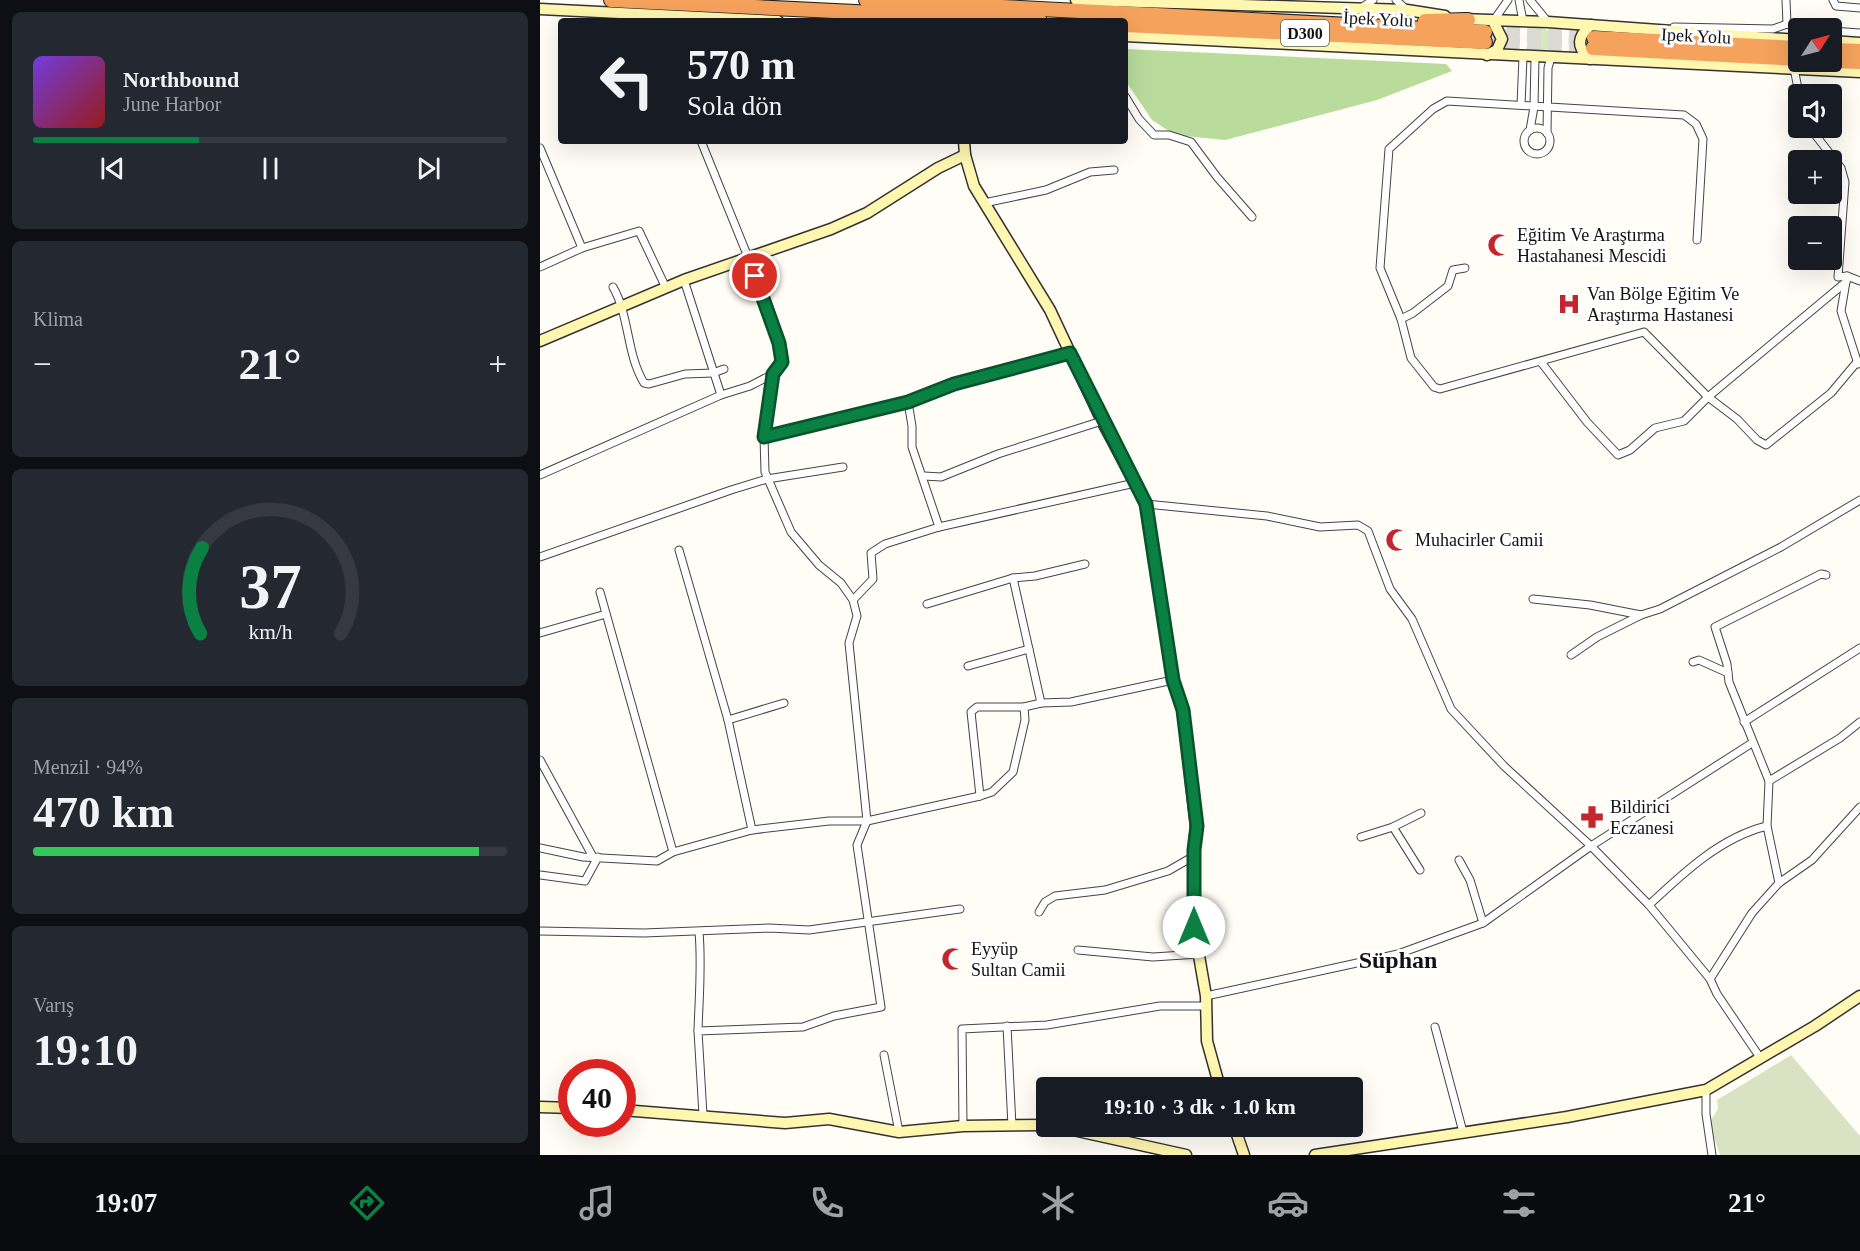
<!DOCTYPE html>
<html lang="tr">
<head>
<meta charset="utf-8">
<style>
	:root { --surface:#171b24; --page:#242831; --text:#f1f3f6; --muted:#9ea1a6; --line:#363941; --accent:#0b8043 }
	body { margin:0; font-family:Georgia,serif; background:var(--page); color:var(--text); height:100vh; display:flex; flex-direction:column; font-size:22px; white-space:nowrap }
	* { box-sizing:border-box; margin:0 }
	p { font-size:20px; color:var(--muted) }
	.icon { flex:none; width:33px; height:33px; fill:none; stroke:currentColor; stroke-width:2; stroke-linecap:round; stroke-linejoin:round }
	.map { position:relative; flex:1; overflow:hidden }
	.sheet { display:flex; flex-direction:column; gap:12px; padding:12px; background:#0d0f14; width:540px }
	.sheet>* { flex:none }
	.banner { position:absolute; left:18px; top:18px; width:570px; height:126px; border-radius:6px; box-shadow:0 6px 24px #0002; background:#171b24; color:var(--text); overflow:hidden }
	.needle { width:39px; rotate:54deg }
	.controls { position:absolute; left:1248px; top:18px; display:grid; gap:12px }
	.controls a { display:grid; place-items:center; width:54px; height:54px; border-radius:6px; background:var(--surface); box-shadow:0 6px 24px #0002; font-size:30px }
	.speed { position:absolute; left:18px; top:1059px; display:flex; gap:12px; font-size:30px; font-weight:700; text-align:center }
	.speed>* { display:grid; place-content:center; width:78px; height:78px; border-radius:50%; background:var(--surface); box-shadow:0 6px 24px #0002; line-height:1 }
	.speed .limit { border:9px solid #d22; background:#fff; color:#111 }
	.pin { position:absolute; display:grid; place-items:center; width:51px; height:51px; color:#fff; margin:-26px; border:3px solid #fff; border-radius:50%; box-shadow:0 2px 6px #0007 }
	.me { position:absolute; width:66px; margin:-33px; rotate:0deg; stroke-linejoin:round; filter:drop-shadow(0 0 4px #0008) }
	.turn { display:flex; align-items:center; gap:21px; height:126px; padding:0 30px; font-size:27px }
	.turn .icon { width:78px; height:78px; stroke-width:2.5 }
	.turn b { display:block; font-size:42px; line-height:51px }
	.big { font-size:45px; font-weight:700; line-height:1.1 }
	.sheet .tile { flex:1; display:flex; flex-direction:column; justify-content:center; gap:9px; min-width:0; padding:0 21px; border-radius:9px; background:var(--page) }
	.sheet .dial { align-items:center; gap:0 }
	.dial svg { height:156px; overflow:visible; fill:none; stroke:var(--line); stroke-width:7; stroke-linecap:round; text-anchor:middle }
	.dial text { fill:var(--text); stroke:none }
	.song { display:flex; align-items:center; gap:18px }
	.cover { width:72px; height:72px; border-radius:9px; background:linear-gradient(135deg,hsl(260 70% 55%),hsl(0 70% 35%)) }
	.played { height:6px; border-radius:3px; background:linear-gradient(90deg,var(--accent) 35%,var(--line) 35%) }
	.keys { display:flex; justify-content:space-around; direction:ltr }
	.heat { display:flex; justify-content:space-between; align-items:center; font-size:33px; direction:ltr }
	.charge { height:9px; border-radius:4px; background:linear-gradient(90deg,#34c759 94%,var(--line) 0) }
	.trip { position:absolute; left:496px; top:1077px; width:327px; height:60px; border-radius:6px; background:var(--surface); box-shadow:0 6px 24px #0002; font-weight:700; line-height:60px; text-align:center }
	.tabs { display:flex; height:96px; justify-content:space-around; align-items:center; background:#090b0e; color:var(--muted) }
	.tabs .icon { width:42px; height:42px }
	.tabs .current { color:var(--accent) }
	.tabs b { font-size:27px; color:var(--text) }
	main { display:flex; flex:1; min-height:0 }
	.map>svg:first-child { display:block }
	.green { fill:#d5ebbd }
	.forest { fill:#b9dc9c }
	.cemetery { fill:#d9e3c4 }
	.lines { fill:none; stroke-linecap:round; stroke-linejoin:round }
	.highway-tunnel { stroke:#dbdad3; stroke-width:14; stroke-dasharray:14 7; stroke-linecap:butt }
	.street-casing { stroke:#444; stroke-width:9 }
	.secondary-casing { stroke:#333; stroke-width:13 }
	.highway-casing { stroke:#222; stroke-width:16 }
	.street { stroke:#fff; stroke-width:7 }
	.secondary { stroke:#fff6b0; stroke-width:10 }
	.highway { stroke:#f5a25d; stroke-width:14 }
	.route-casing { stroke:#07532c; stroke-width:15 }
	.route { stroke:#0b8043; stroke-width:10 }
	.labels { text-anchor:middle; stroke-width:6; stroke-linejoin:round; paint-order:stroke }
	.shield { fill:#fff; stroke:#585858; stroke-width:1.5 }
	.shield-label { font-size:16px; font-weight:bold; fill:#111 }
	.street-label { font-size:18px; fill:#111; stroke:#fff }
	.poi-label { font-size:18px; fill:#111; stroke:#fff; text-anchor:start }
	.district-label { font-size:24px; font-weight:bold; fill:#111; stroke:#fff }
</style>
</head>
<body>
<main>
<section class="sheet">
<div class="tile">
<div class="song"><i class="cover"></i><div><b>Northbound</b><p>June Harbor</p></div></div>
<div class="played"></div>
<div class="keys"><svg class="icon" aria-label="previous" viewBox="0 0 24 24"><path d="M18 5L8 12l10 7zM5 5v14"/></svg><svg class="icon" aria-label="pause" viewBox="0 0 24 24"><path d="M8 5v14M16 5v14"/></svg><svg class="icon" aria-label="next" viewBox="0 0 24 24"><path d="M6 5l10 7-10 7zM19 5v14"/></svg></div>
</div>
<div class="tile"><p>Klima</p>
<div class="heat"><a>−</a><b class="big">21°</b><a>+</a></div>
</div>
<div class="tile dial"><svg viewBox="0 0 100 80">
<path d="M14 69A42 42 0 1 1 86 69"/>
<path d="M14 69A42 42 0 0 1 15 25" stroke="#0b8043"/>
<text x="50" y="56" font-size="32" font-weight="700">37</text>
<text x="50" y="72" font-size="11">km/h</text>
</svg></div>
<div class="tile"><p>Menzil · 94%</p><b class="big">470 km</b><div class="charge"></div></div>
<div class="tile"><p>Varış</p><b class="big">19:10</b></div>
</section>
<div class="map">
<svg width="1320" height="1155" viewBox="0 0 1320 1155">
	<rect width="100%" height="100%" fill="#fffdf5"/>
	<!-- green -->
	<circle class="green" cx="1000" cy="40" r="12"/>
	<!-- forest -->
	<polygon class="forest" points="585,49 906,64 912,71 837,100 685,140 635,135 612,120 585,80"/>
	<!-- cemetery -->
	<polygon class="cemetery" points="1251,1055 1320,1136 1320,1155 1180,1155 1169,1123 1178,1109 1177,1100"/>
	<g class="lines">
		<!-- highway-tunnel -->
		<g class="highway-tunnel">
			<polyline points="945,32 1052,38"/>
			<polyline points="945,42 1053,48"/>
		</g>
		<!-- street casing -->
		<g class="street-casing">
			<g id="street">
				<polyline points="856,0 867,10"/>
				<polyline points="979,0 983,21"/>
				<polyline points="990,0 1008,22"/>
				<polyline points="1246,0 1247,24"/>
				<polyline points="1293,0 1296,6 1320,8"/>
				<polyline points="821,8 833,0"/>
				<polyline points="954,20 968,0"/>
				<polyline points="1247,24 1258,29"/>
				<polyline points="1134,27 1233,29 1247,24"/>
				<polyline points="1292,31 1320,33"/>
				<polyline points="1254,68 1259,94"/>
				<polyline points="585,96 599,119 614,135 629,135 651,142 677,177 712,217"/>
				<polyline points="981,105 983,57"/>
				<polyline points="1270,128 1301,168 1305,182 1298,277 1307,276 1301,311 1318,364"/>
				<circle cx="997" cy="141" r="13"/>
				<polyline points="990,130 994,107 995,58"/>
				<polyline points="1007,133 1008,68 1011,57"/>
				<polyline points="161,141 223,294 242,362 233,374 224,437 225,472 251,532 279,565 301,583 313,600 317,616 309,643 327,821 317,845 341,1007 294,1016 263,1027 158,1031 163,1115"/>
				<polyline points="0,148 42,248"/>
				<polyline points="444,203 506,190 550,172 574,170"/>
				<polyline points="1157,240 1163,139 1156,124 1144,115 907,101 893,109 849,149 840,268 861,319 871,358 894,387 900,389 1104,332 1168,397 1197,419 1217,440 1226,445 1291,393 1317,362"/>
				<polyline points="0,267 42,248 99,231 126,288"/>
				<polyline points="1307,276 1320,281"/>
				<polyline points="144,280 181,395"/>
				<path d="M 73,287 C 90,317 86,353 104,383 L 109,384 L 145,374 L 173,373 L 184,369"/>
				<polyline points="861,319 873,313 908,286 913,270 925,268"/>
				<polyline points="1001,362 1047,422 1078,455 1090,450 1115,428 1144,421 1168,397 1306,282"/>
				<polyline points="368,402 372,426 372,447 399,527"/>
				<polyline points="224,437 368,402 414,384 530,353"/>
				<polyline points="0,475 181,395 210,386 233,374"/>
				<polyline points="384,476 401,477 458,454 562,421"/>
				<polyline points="606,504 727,516 780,527 818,525 828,531 850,589 872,619 911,709 964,766 1051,846 1109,905 1170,979"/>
				<polyline points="139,550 188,720 212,830"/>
				<polyline points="0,557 191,490 227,479 303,467"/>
				<polyline points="60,592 133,852"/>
				<polyline points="993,599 1050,605 1101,615 1120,609 1241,547 1320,500"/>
				<polyline points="313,600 333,579 331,553 345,544 399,527 595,483"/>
				<polyline points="387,604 473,578 495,576 545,564"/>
				<polyline points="0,633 66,614"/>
				<polyline points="1031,655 1057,637 1101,615"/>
				<polyline points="1153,662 1159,660 1188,673"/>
				<polyline points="428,666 489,649"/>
				<polyline points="501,703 531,702 633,680"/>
				<polyline points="188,720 244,703"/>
				<polyline points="1204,722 1320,648"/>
				<polyline points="0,760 53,857"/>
				<polyline points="1229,781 1300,738 1320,722"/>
				<polyline points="440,796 431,712 437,707 484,707"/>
				<polyline points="853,827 880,870"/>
				<polyline points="821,837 853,827 881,813"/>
				<polyline points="0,848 43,857 117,861 133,852 212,830 289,821 327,821 440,796 452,792 473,772 485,720 484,707 501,703 473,578"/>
				<polyline points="919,860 930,880 943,923"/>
				<polyline points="0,875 45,881 58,857"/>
				<polyline points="1239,883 1227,826 1229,781 1189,682 1187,664 1175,627 1281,574 1286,575"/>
				<path d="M 1109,905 C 1143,873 1181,837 1227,826"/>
				<polyline points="499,912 505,902 515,896 565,890 628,871 654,856"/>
				<polyline points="0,931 104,933 229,928 269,930 420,909"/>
				<polyline points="538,950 613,957 659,954"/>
				<polyline points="666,996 858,954 943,923 1051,846 1212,743"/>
				<polyline points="467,1026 472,1126"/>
				<polyline points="895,1027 923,1132"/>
				<path d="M 158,1031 C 159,997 162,965 159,932"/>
				<polyline points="344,1055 359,1132"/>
				<polyline points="1221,1059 1177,994 1170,979 1212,913 1239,883 1272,860 1320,807"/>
				<polyline points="1166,1090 1166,1114 1172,1155"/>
				<polyline points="423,1126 422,1029 507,1025 620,1006 664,1006"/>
			</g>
		</g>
		<!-- secondary casing -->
		<g class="secondary-casing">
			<g id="secondary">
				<polyline points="536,0 867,10 905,16"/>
				<polyline points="0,9 238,21"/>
				<polyline points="921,19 1008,22 1258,40"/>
				<polyline points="585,36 1320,72"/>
				<polyline points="1292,41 1320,43"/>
				<polyline points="947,55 957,50 962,39 953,21"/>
				<path d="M 1050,59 C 1036,47 1037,37 1051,25"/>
				<polyline points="424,141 425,155 434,186 510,310 562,421 606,504 633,680 643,710 656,826 654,850 654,927 666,996 667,1041 680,1088"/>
				<polyline points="0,341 144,280 291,229 327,213 398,168 425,155"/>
				<polyline points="0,1107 32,1108"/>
				<polyline points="82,1110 245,1123 289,1119 359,1132 423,1126 507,1125"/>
				<polyline points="515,1126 646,1155"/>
				<polyline points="694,1126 704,1155"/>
				<polyline points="775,1155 1027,1117 1166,1090 1275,1026 1320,996"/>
			</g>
		</g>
		<!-- highway casing -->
		<g class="highway-casing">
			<g id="highway">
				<polyline points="71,0 500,21"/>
				<polyline points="326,0 945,32"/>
				<polyline points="885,21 928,20"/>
				<polyline points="585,25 945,42"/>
				<polyline points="1054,38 1258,48"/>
				<polyline points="1053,48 1258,59"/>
				<polyline points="1292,50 1320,51"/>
				<polyline points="1292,61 1320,62"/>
			</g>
		</g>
		<!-- street -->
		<use href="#street" class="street"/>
		<!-- secondary -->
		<use href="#secondary" class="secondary"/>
		<!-- highway -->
		<use href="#highway" class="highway"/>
	</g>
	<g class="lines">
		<!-- route casing -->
		<g class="route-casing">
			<polyline id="route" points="215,276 239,343 242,362 233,374 224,437 368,402 414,384 530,353 606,504 633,680 643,710 657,826 654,850 654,927"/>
		</g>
		<!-- route -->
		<use href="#route" class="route"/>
	</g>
	<!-- icons -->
	<defs>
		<g id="mosque-bare" transform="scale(1.8)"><path d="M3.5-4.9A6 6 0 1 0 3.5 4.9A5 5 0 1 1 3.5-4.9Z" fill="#c4262e" stroke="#fff" stroke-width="2.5" paint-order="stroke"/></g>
		<g id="hospital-bare" transform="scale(1.8)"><path d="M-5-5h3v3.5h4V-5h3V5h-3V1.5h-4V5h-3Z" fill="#c4262e" stroke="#fff" stroke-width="2.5" paint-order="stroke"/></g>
		<g id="pharmacy-bare" transform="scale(1.8)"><path d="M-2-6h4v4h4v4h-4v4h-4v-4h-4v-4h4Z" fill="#c4262e" stroke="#fff" stroke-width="2.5" paint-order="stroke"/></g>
	</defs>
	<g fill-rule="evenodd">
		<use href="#mosque-bare" x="959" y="245"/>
		<use href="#hospital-bare" x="1029" y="304"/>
		<use href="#mosque-bare" x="857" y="540"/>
		<use href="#pharmacy-bare" x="1052" y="817"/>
		<use href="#mosque-bare" x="413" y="959"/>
	</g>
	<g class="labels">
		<!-- shield labels -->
		<rect class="shield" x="741" y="20" width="48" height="26" rx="4.5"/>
		<g class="shield-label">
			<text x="765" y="39">D300</text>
		</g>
		<!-- street labels -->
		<g class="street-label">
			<text transform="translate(838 19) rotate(3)" y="6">İpek Yolu</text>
			<text transform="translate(1156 36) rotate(3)" y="6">Ipek Yolu</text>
		</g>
		<!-- poi labels -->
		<g class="poi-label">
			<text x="977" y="241">Eğitim Ve Araştırma<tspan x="977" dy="21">Hastahanesi Mescidi</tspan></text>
			<text x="1047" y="300">Van Bölge Eğitim Ve<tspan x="1047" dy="21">Araştırma Hastanesi</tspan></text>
			<text x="875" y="546">Muhacirler Camii</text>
			<text x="1070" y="813">Bildirici<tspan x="1070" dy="21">Eczanesi</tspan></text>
			<text x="431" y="955">Eyyüp<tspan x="431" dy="21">Sultan Camii</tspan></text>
		</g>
		<!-- district labels -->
		<g class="district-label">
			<text x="858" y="968">Süphan</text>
		</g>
	</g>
</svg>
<div class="controls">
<a><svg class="needle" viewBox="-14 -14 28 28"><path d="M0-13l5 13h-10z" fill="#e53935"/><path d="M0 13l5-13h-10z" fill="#9ea1a6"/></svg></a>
<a><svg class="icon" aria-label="sound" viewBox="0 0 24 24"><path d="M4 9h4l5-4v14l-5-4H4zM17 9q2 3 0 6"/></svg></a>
<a>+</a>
<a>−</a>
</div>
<div class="speed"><div class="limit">40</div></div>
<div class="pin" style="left:215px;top:276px;background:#d93025"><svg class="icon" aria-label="arrive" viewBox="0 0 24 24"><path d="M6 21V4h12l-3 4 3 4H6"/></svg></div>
<svg class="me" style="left:654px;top:927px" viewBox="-20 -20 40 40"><circle r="19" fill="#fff"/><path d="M0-13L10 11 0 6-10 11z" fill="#0b8043"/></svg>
<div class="trip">19:10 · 3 dk · 1.0 km</div>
<div class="banner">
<div class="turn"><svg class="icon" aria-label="left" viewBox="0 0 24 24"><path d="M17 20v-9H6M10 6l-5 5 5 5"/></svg><div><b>570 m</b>Sola dön</div></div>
</div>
</div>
</main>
<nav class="tabs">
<b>19:07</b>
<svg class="icon current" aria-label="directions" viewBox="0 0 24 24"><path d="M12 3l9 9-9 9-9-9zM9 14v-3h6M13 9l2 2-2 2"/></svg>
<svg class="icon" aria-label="music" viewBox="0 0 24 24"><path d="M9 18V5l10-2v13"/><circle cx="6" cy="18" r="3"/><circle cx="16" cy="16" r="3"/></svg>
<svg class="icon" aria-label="phone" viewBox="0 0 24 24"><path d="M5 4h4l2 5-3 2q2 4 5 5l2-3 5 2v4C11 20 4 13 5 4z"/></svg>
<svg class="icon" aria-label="climate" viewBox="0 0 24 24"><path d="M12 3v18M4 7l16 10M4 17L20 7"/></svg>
<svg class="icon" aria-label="car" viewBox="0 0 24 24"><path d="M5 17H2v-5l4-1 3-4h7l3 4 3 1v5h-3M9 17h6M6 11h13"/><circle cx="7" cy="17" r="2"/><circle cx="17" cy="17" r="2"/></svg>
<svg class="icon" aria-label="filters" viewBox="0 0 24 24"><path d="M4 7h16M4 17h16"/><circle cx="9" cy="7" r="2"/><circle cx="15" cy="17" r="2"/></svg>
<b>21°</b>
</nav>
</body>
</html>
